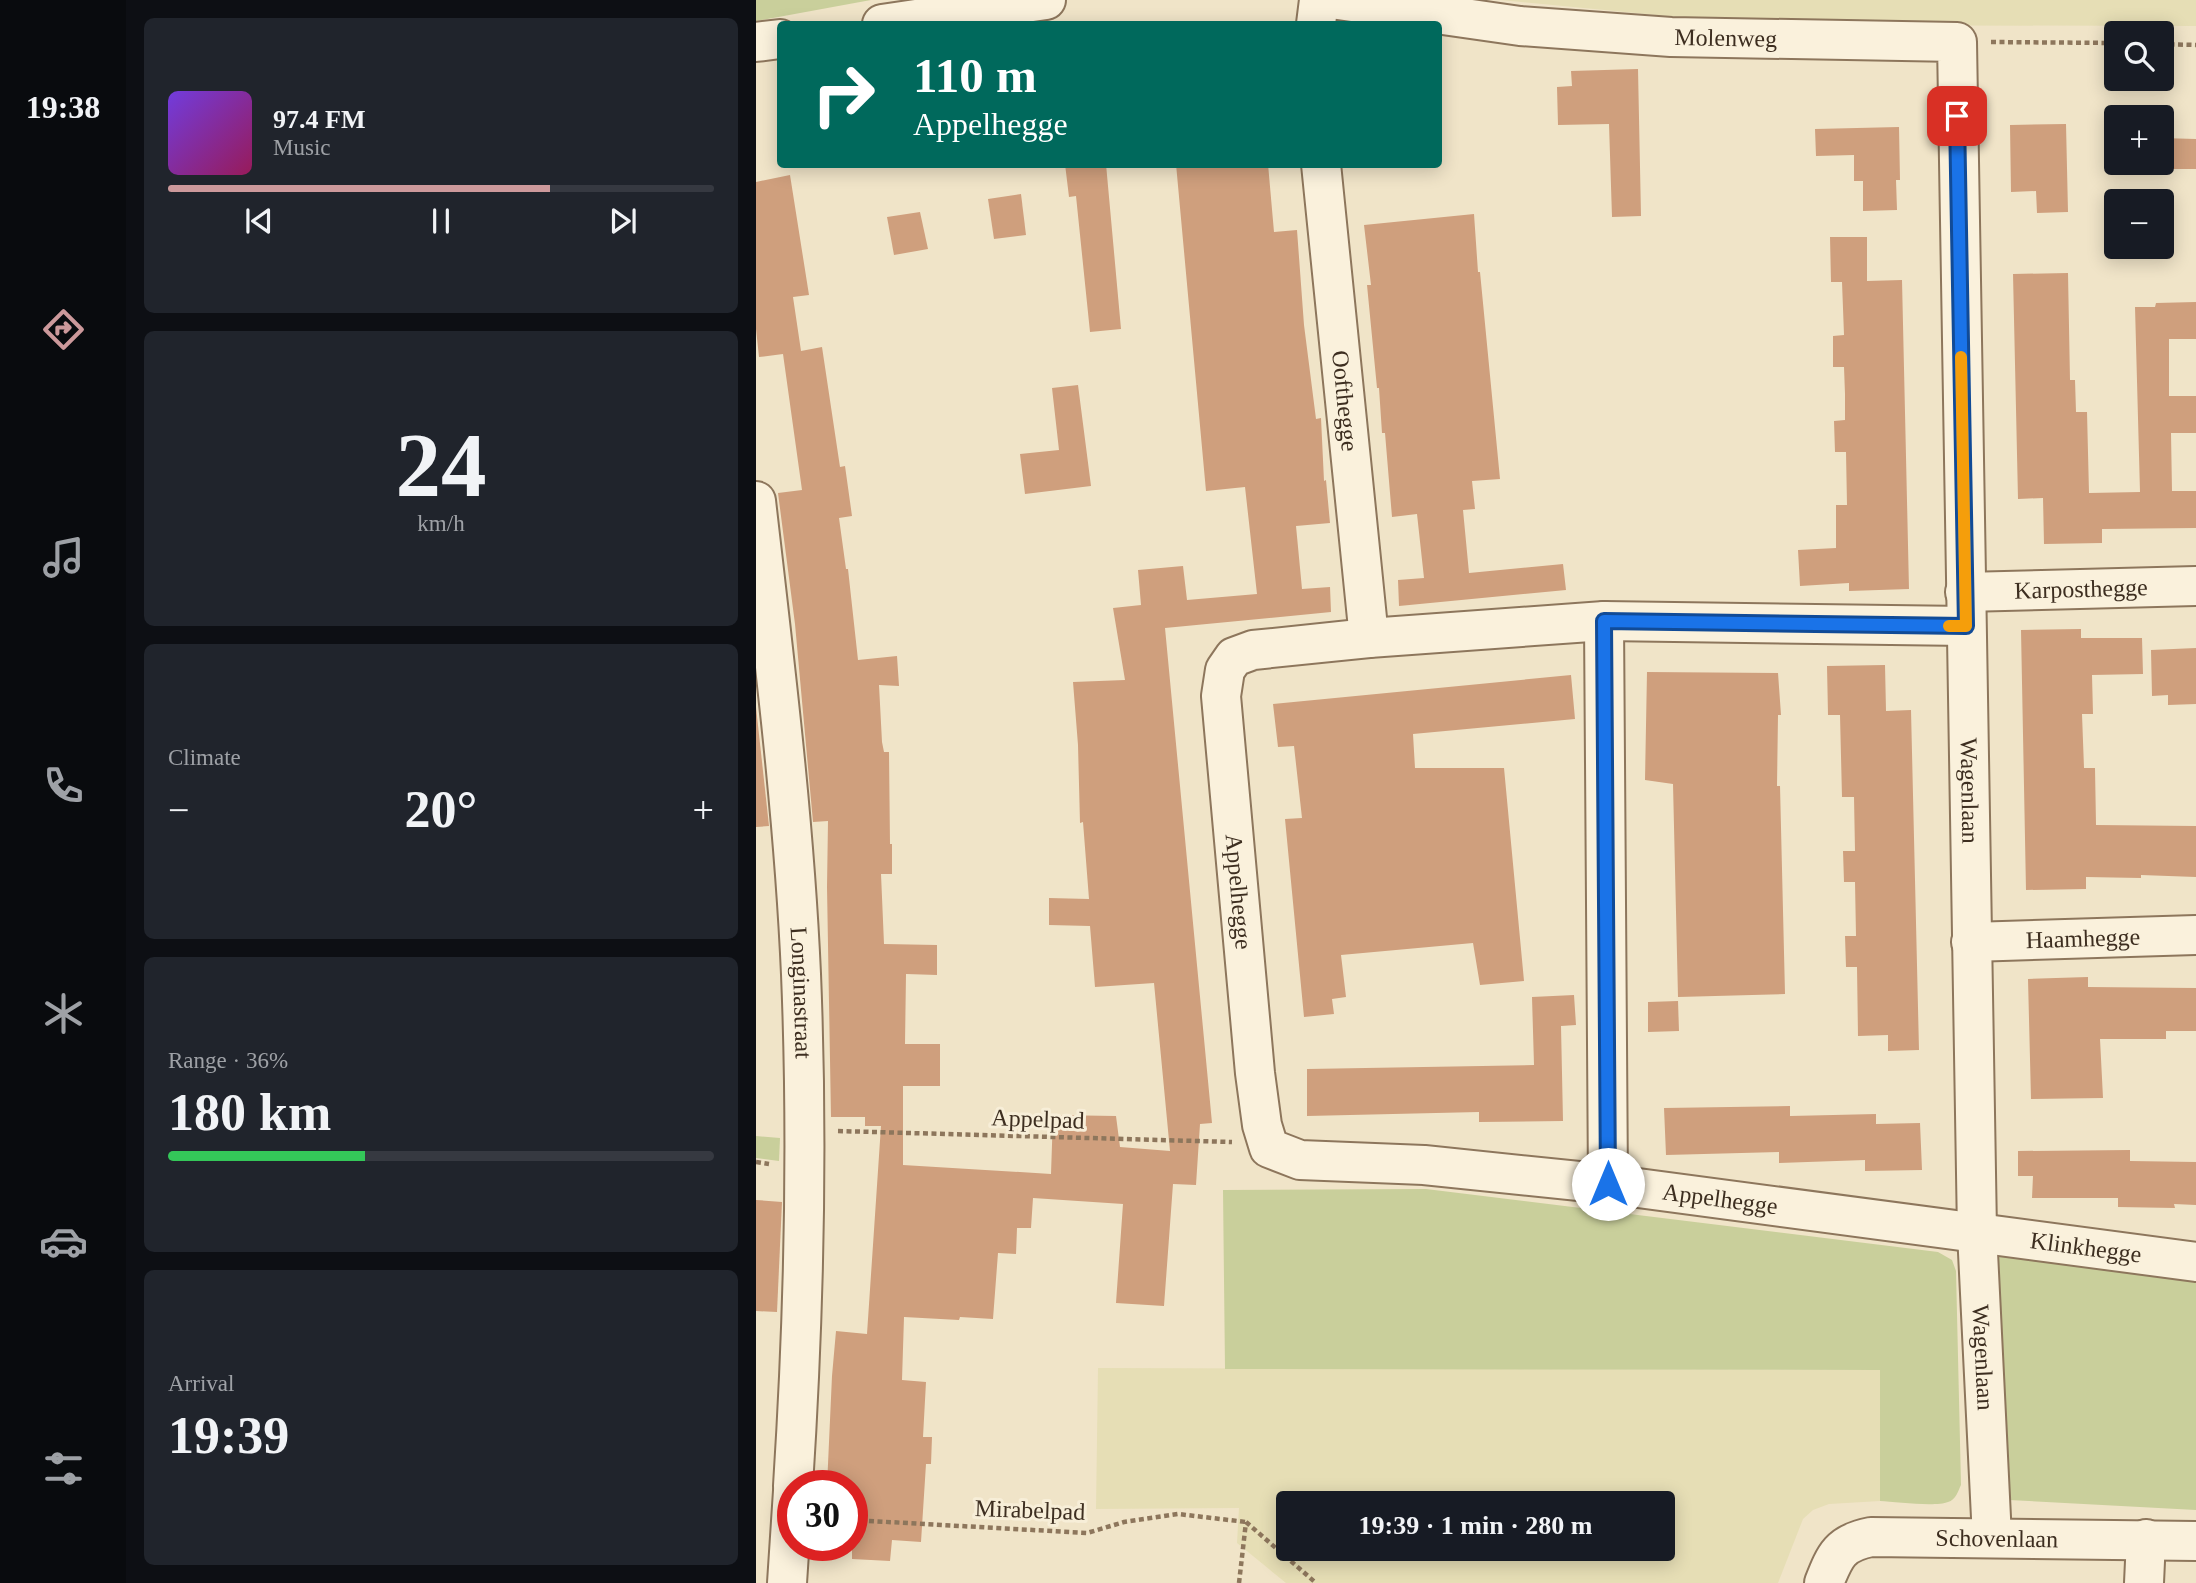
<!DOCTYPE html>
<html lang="en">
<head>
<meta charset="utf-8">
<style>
	:root { --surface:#171b24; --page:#20242c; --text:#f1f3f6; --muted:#9ea1a6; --line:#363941; --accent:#cc999b }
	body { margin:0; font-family:"Times New Roman",serif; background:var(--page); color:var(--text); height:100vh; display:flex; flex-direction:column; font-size:26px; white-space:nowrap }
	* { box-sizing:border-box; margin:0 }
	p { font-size:23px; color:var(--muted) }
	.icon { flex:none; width:38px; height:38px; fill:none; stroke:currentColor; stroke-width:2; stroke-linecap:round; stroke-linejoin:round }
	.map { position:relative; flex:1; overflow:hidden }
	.side { display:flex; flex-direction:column; gap:18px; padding:18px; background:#0d0f14; width:630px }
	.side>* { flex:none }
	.banner { position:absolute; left:21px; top:21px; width:665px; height:147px; border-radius:7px; box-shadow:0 4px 18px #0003; background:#00695c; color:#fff; overflow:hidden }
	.fabs { position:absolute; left:1348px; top:21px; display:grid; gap:14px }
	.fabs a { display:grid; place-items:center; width:70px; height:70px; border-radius:7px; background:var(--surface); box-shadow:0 4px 18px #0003; font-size:35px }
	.speed { position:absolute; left:21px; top:1470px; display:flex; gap:14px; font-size:35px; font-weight:700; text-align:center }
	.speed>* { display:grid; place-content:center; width:91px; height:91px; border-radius:50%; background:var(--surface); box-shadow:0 4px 18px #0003; line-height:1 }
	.speed .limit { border:10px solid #d22; background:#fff; color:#111 }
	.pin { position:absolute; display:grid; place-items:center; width:60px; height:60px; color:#fff; margin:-30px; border-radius:14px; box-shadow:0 4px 10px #0006 }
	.me { position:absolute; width:77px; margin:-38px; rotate:0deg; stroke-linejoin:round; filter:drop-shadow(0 0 5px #0008) }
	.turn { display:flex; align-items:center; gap:24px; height:147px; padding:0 21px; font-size:32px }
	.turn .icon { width:91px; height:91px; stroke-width:2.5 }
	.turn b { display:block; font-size:49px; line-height:60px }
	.big { font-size:52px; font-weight:700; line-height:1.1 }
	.side .card { flex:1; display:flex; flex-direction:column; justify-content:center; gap:10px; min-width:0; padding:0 24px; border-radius:10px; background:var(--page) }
	.side .dial { align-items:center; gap:0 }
	.dial b { font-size:91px; line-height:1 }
	.song { display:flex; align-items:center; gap:21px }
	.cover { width:84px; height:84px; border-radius:10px; background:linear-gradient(135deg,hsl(260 70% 55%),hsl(330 70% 35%)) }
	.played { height:7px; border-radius:4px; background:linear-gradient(90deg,var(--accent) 70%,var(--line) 70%) }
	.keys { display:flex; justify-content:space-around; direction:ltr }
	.heat { display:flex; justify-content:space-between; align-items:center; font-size:38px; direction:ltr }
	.charge { height:10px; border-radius:5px; background:linear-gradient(90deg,#34c759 36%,var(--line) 0) }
	.trip { position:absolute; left:520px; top:1491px; width:399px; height:70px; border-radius:7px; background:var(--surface); box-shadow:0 4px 18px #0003; font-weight:700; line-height:70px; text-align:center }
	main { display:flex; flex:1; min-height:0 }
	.menu { display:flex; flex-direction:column; width:126px; justify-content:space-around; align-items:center; background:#090b0e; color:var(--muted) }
	.menu .icon { width:49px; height:49px }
	.menu .selected { color:var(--accent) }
	.menu b { font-size:32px; color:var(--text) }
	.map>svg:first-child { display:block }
	.farmland { fill:#e6deb5; fill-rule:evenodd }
	.green { fill:#c9cf9b }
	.building { fill:#cf9f7d }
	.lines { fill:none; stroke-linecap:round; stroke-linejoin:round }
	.minor-casing { stroke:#8d765c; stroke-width:42 }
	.path { stroke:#8d765c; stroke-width:4.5; stroke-dasharray:5 3.5; stroke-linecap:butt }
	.minor { stroke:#faf1dc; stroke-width:38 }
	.route-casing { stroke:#114b97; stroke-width:18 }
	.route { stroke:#1a73e8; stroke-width:12 }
	.slow { stroke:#f59e0b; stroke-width:12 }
	.labels { text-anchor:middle; stroke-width:6; stroke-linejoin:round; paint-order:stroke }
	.street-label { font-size:24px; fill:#3d2e20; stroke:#f7eed8 }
</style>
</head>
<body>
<main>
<nav class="menu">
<b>19:38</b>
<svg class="icon selected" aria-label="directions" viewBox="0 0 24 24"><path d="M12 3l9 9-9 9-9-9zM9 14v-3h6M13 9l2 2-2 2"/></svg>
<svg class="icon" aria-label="music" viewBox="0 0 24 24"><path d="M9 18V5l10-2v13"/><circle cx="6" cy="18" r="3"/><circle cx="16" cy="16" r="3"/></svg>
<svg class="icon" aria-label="phone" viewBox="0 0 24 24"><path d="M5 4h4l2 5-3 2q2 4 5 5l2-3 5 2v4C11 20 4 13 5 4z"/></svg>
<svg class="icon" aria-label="climate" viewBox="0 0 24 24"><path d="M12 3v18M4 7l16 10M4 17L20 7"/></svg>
<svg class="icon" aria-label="car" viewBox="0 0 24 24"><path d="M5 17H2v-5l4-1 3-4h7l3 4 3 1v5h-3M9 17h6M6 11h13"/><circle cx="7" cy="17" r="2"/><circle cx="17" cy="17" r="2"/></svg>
<svg class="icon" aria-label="filters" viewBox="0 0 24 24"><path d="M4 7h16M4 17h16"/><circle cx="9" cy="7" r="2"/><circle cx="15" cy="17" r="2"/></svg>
</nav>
<section class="side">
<div class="card">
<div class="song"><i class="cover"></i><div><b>97.4 FM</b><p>Music</p></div></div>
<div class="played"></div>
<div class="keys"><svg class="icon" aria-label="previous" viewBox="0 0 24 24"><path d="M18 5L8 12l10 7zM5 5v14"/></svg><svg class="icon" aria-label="pause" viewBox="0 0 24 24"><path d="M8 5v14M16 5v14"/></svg><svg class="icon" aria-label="next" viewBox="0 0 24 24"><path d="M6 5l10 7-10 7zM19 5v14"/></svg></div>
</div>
<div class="card dial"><b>24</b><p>km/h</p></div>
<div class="card"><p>Climate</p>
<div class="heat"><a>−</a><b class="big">20°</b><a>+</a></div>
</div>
<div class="card"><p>Range · 36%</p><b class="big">180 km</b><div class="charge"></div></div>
<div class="card"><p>Arrival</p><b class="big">19:39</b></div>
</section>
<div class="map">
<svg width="1440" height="1583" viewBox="0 0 1440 1583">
	<rect width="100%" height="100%" fill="#f0e4c8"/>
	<!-- farmland -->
	<g class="farmland">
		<polygon points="745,0 1440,0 1440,26 1004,25"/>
		<path d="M 342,1368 L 1124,1370 L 1124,1501 L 1073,1504 L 1057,1510 L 1047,1519 L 1022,1583 L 530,1583 L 481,1543 L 483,1508 L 340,1509 ZM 532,1503 L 906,1503 L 906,1549 L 532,1549 Z"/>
	</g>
	<!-- green -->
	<g class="green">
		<polygon points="0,0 115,0 0,21"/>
		<polygon points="0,1136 24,1138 23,1161 0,1158"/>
		<path d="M 670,1189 L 1182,1252 L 1196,1260 L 1200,1271 L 1205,1485 C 1202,1491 1200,1500 1192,1502 C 1180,1507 1139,1502 1124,1501 L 1124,1370 L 469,1369 L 467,1190 Z"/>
		<polygon points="1238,1251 1440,1273 1440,1510 1253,1500"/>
	</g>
	<!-- building -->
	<g class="building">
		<polygon points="882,69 885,216 856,217 853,124 802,125 801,87 816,86 815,71"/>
		<polygon points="1310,124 1312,212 1281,213 1280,191 1255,192 1254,125"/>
		<polygon points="1143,127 1144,180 1140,180 1141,210 1107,211 1107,181 1098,181 1098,155 1060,156 1059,129"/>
		<polygon points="1405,138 1440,139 1440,169 1405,169"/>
		<polygon points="309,164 350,164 365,329 334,332 320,196 313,197"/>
		<polygon points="420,164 512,164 518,232 541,230 548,325 560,419 565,418 568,481 570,480 574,523 540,526 546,589 574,587 575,612 409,628 456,1123 444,1124 440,1185 417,1184 408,1306 360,1303 367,1204 277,1198 275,1228 261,1228 260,1254 242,1253 237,1319 204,1317 203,1320 148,1317 146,1380 170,1382 167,1437 176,1437 175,1464 170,1464 165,1542 136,1540 134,1561 96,1559 96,1486 71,1486 76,1376 80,1331 111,1334 125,1126 109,1126 109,1117 75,1117 71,887 72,821 57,822 39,624 22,493 46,490 27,354 3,357 0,329 0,182 34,175 53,295 37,297 45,351 66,347 84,467 89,466 96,516 83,518 90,569 92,569 102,660 141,656 143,686 123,685 126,742 128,752 133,752 134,844 136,844 136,874 125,874 128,944 181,945 181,975 150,974 149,1044 184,1044 184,1086 147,1086 147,1165 295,1174 297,1115 360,1116 364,1147 414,1151 398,983 339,987 334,926 293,925 293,898 333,899 327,822 324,823 322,745 317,682 369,680 357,608 385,605 382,570 427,566 431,600 501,594 489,487 450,491"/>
		<polygon points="265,194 270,235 238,239 232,199"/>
		<polygon points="164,212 172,249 138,255 131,217"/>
		<polygon points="718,214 722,272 724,272 744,479 716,481 719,509 707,510 713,573 807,564 810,590 643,606 642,580 668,578 661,514 636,517 629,433 626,433 623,388 621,388 611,285 615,285 608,225"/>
		<polygon points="1074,237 1111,237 1111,281 1146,280 1153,589 1093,591 1093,583 1044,586 1042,550 1080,548 1080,505 1091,505 1090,452 1079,452 1078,421 1089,420 1089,394 1088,367 1077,367 1077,336 1088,335 1086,282 1075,282"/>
		<polygon points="1312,273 1314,380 1319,380 1320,412 1331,412 1333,493 1384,492 1379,307 1399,307 1400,303 1440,302 1440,339 1413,339 1413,396 1440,396 1440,433 1415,433 1416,491 1440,491 1440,528 1346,529 1346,543 1288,544 1287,498 1262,499 1257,274"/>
		<polygon points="322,385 335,486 269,494 264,454 303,450 296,388"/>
		<polygon points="1325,629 1325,638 1386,638 1387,674 1336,675 1337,714 1326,714 1328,768 1339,768 1340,825 1440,826 1440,877 1385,875 1385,878 1330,877 1330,889 1270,890 1265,630"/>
		<polygon points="1440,648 1440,704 1412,705 1412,695 1396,696 1395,650"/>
		<polygon points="1129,665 1130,711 1155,710 1163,1050 1132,1051 1132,1035 1102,1036 1101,967 1090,967 1089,936 1100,936 1099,882 1088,882 1087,851 1099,851 1098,797 1086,797 1084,715 1072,715 1071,666"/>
		<polygon points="891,672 1022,673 1025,715 1022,715 1021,786 1024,786 1029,994 922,997 917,784 889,780"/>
		<polygon points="815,675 819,719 657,734 659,768 748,768 768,981 724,985 717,943 585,955 590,997 576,999 578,1014 548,1017 529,819 546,818 538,746 522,747 517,704"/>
		<polygon points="0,707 13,826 0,827"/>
		<polygon points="1332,977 1332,987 1440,988 1440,1031 1410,1031 1410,1039 1344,1039 1347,1098 1275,1099 1272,979"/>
		<polygon points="818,995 820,1025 805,1026 807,1121 723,1122 723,1112 551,1116 551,1069 778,1065 776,997"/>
		<polygon points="922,1001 923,1031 892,1032 892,1002"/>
		<polygon points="1034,1106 1034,1116 1120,1114 1120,1124 1164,1123 1166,1170 1109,1171 1109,1160 1023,1163 1023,1152 910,1155 908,1108"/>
		<polygon points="1374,1150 1374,1161 1440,1162 1440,1205 1418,1204 1419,1208 1362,1207 1362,1198 1276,1198 1277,1176 1262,1176 1262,1151"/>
		<polygon points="0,1200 26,1202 21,1312 0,1311"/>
	</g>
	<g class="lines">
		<!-- minor casing -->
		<g class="minor-casing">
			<g id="minor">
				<path id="s1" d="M 582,0 L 764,26 L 915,37 L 1201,42 L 1221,1232 L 1236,1538"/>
				<polyline points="126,24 290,0"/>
				<polyline points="560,24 563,0"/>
				<polyline points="0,42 24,39"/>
				<path id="s2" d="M 565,164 L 613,638"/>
				<path id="s3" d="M 0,501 C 18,658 38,816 45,974 C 52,1144 48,1315 37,1486"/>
				<path id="s4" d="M 1209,592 L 1440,586"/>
				<polyline points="848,621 852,1184"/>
				<path id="s5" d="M 1210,626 L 848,621 L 613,638 L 497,650 L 478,657 L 469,670 L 465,696 L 499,1073 L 506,1125 L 513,1148 L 544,1160 L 668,1165 L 852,1184 L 1440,1262"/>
				<path id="s6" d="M 1215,942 L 1440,935"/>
				<polyline points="31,1583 37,1491"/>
				<path id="s7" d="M 1068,1583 C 1079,1555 1084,1543 1115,1537 L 1440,1541"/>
				<polyline points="1388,1583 1390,1539"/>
			</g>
		</g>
		<!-- path -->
		<g class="path">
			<polyline points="1235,42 1360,43"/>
			<polyline points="1405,44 1440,45"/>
			<polyline points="82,1131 476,1142"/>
			<polyline points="0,1162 13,1164"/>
			<polyline points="96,1520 331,1533 368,1522 422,1514 490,1522"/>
			<polyline points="490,1522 560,1583"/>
			<polyline points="483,1583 490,1522"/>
		</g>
		<!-- minor -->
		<use href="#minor" class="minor"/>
	</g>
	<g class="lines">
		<!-- route casing -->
		<g class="route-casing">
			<polyline id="route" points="852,1184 848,621 1210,626 1201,116"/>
		</g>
		<!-- route -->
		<use href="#route" class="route"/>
		<!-- slow -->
		<polyline class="slow" points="1193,626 1210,626 1205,357"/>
	</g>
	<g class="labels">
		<!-- street labels -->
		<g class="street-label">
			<text dy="8" stroke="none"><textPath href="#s1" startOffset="390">Molenweg</textPath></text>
			<text dy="8" stroke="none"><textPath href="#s2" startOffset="238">Oofthegge</textPath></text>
			<text dy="8" stroke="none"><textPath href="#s4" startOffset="116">Karposthegge</textPath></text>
			<text dy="8" stroke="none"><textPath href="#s1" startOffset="1370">Wagenlaan</textPath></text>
			<text dy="8" stroke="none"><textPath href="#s5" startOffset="973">Appelhegge</textPath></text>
			<text dy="8" stroke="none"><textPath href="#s6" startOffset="112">Haamhegge</textPath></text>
			<text dy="8" stroke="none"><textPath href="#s3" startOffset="494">Longinastraat</textPath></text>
			<text transform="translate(282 1119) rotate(2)" y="8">Appelpad</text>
			<text dy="8" stroke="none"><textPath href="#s5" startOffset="1687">Appelhegge</textPath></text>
			<text dy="8" stroke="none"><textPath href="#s5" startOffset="2056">Klinkhegge</textPath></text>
			<text dy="8" stroke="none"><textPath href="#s1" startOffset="1937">Wagenlaan</textPath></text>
			<text transform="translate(274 1510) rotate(2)" y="8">Mirabelpad</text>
			<text dy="8" stroke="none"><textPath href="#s7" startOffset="196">Schovenlaan</textPath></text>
		</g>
	</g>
</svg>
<div class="fabs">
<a><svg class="icon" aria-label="search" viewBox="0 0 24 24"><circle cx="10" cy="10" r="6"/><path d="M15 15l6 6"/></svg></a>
<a>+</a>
<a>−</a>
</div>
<div class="speed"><div class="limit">30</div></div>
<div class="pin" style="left:1201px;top:116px;background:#d93025"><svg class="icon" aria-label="arrive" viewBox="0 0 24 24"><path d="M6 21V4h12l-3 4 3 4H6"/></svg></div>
<svg class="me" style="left:852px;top:1184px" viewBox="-20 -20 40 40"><circle r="19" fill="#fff"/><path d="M0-13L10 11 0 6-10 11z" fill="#1a73e8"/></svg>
<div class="trip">19:39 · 1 min · 280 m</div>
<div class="banner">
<div class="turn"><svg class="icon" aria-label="right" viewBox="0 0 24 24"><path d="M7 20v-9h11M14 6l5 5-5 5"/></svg><div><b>110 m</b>Appelhegge</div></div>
</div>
</div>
</main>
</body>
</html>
